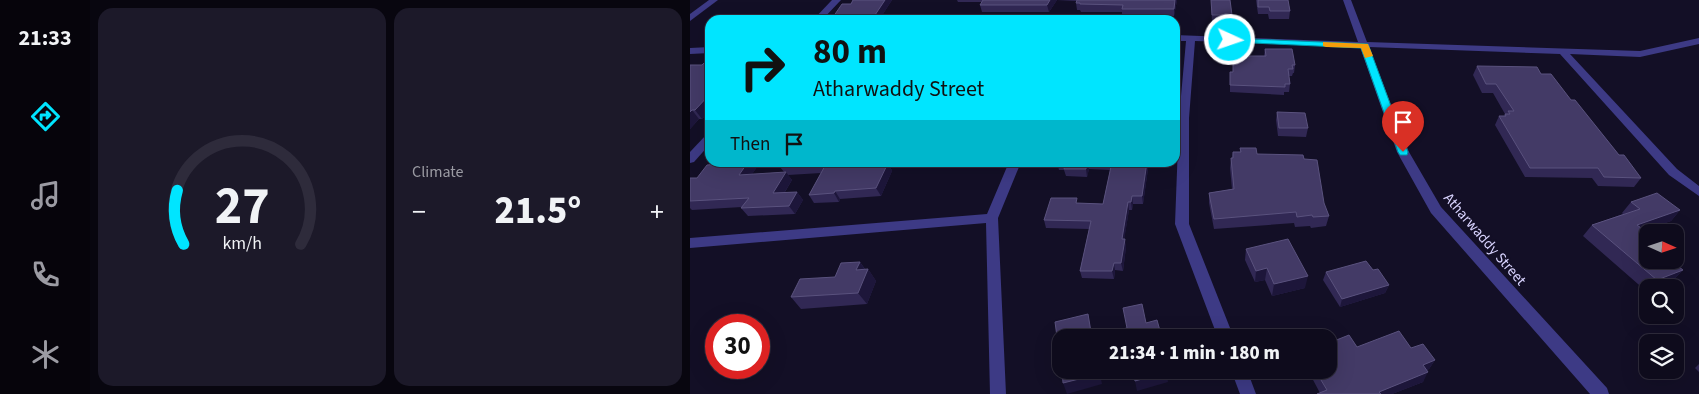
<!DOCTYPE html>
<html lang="en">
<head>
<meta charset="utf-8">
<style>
	:root { --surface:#0e0b1c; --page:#1c1929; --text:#f1f3f6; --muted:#9b9ba3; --line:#2e2b3b; --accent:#00e5ff }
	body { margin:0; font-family:"Source Sans 3",sans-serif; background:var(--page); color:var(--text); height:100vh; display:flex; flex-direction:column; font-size:19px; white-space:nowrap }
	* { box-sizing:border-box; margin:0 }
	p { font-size:16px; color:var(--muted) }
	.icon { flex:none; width:28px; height:28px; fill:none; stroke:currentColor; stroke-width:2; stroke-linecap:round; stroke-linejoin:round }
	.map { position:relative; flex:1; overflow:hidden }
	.drawer { display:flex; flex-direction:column; gap:8px; padding:8px; background:#08060f; width:600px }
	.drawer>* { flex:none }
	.banner { position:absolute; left:15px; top:15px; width:475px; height:152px; border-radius:15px; box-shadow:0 5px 20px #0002,0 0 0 1px var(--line); background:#00e5ff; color:#111; overflow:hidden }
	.needle { width:32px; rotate:93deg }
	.controls { position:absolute; left:949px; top:224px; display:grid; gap:10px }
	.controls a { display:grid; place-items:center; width:45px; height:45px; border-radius:10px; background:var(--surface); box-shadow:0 5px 20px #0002,0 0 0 1px var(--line); font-size:25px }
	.speed { position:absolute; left:15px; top:314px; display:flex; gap:10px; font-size:25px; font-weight:700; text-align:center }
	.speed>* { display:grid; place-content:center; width:65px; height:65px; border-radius:50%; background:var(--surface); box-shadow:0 5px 20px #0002,0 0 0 1px var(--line); line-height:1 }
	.speed .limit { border:8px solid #d22; background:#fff; color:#111 }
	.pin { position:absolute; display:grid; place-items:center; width:42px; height:42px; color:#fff; margin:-51px -21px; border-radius:50% 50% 50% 0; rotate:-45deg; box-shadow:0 0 5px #0007 }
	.pin .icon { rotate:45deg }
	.me { position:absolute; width:55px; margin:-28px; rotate:93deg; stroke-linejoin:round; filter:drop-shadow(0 0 4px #0008) }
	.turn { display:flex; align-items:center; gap:18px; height:105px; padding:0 25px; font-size:22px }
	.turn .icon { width:65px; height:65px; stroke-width:2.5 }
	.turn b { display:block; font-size:35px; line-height:42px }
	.then { display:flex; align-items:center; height:48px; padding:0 25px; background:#0003; gap:10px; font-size:19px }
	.big { font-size:38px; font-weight:800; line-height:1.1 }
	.drawer .tile { flex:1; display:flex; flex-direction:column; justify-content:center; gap:8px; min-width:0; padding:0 18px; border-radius:15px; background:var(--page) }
	.drawer .dial { align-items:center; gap:0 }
	.dial svg { height:130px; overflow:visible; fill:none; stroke:var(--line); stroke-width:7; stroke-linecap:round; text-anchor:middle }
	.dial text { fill:var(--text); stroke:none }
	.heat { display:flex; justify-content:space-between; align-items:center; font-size:28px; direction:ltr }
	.drawer .tiles { flex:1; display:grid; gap:8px; grid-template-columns:repeat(2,1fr) }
	.trip { position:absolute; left:362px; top:329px; width:285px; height:50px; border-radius:15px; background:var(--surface); box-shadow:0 5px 20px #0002,0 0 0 1px var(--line); font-weight:800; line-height:50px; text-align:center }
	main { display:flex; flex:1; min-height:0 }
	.menu { display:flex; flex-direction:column; width:90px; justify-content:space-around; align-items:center; background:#06040b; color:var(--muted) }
	.menu .icon { width:35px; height:35px }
	.menu .selected { color:var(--accent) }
	.menu b { font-size:22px; color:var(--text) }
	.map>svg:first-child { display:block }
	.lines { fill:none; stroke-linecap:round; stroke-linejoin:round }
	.minor { fill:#3d3a85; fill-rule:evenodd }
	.wall { fill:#312854 }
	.shaded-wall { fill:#1d163a }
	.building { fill:#433a66; stroke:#5a527e }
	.route { fill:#00e5ff; stroke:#0095a6 }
	.slow { fill:#f59e0b }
	.labels { text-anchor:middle; stroke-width:4; stroke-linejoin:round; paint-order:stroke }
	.street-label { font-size:15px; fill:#d9d4ff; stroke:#130f26 }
</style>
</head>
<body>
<main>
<nav class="menu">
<b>21:33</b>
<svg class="icon selected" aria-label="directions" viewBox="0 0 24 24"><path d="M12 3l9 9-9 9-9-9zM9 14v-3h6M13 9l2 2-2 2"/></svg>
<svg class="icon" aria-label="music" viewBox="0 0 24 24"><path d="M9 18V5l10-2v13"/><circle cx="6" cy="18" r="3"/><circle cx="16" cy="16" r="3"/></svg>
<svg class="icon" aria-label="phone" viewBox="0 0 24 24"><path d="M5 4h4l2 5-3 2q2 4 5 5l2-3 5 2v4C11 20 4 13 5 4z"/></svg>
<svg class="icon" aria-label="climate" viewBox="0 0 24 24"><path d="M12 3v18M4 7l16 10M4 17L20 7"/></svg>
</nav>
<section class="drawer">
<div class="tiles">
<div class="tile dial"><svg viewBox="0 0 100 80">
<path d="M14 69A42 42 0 1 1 86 69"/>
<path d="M14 69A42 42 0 0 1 10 36" stroke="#00e5ff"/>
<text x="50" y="56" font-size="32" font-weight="700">27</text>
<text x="50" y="72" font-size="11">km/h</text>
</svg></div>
<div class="tile"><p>Climate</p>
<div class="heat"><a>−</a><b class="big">21.5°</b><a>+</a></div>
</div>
</div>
</section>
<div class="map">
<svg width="1009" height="394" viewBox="0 0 1009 394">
	<rect width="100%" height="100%" fill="#130f26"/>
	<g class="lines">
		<!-- minor -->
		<g class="minor">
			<polygon points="19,0 28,0 0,21 0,14"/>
			<polygon points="142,0 151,0 132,20 123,20"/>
			<polygon points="653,0 661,0 677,42 950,51 1009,38 1009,44 950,57 880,54 987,169 1009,186 1009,196 979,175 870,54 679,47 719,152 751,207 917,388 919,394 900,394 741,213 707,152 670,47 505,41 499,118 499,224 544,338 528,338 485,224 489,118 496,41 485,41 485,35 668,42"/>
			<polygon points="20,47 20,53 0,54 0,48"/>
			<polygon points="20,133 20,144 4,162 0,163 0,152 16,135"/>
			<polygon points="319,162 331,162 308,218 316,394 300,394 296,223 0,248 0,238 297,214"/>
			<polygon points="541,370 557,370 566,394 550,394"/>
		</g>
	</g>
	<!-- wall -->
	<g class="wall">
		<polygon points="163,0 202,0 189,20 141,20 161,4"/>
		<polygon points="267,0 487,0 484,16 432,16 432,12 391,12 390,10 387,10 386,3 386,1 367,0 359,12 292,12 290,5 292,2 268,2"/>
		<polygon points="521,0 540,0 542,15 541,23 522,23"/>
		<polygon points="566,0 598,0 600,11 599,19 579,19 578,14 568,14"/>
		<polygon points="575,49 605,65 604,73 603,73 602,76 599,76 600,84 599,92 594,92 594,95 540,92 540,72 543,72 543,56 574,56"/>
		<polygon points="20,62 20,111 12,119 9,119 0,129 0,65 12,65"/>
		<polygon points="787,66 851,74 881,100 929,155 951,178 944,187 908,186 902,178 835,177 805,125 809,116 814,116 815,114 803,93 792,93 783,75"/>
		<polygon points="587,112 618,128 616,137 588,136 586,120"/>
		<polygon points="550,148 567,154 614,159 639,216 636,226 621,228 620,226 605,227 604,223 524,229 519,203 519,193 542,189 540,168 541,158 542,158 543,152 550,152"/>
		<polygon points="30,162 63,162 67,167 62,174 94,172 90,167 92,162 198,162 202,171 191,196 150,199 149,202 124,203 119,195 131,173 98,175 102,180 95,192 107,192 113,200 105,214 58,216 51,208 52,207 2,210 0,208 0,178 7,178 28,164"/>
		<polygon points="367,162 459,162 453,204 443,204 442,210 439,210 434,239 436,247 433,271 425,270 424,279 392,278 390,271 399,229 356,228 354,220 388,203 413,204 420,170 399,169 397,177 376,176 374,170 369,170"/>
		<polygon points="941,202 990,210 981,221 954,230 958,260 993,270 982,281 966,288 958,288 958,291 956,291 893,236 902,225 933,214 932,213"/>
		<polygon points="556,249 615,288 582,296 575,280 565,282 555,260"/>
		<polygon points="170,262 175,269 178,269 186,281 177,304 111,309 101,297 145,277"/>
		<polygon points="636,272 699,285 695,293 650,307 633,280"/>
		<polygon points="667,347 721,348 745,360 739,369 737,370 733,382 702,394 627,394 630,393 622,378 625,370 639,370"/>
		<polygon points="1009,364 1009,372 1005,368"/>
	</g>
	<!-- shaded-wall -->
	<g class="shaded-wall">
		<polygon points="195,0 202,0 189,20 184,20 183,18"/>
		<polygon points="360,0 367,0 359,12 357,5"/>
		<polygon points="485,0 487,0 484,16 484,9"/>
		<polygon points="20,94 20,111 12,119 5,110"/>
		<polygon points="2,110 9,119 0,129 0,112"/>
		<polygon points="58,162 63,162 67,167 56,183 49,175"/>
		<polygon points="190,162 198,162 202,171 191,196 186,188"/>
		<polygon points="397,162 399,169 397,177 396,169"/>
		<polygon points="457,162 459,162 453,204 452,196"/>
		<polygon points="96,172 102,180 89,201 83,193"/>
		<polygon points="145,191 150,199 149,202 144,193"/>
		<polygon points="107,192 113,200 105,214 99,206"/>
		<polygon points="442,196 443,204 442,210 441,202"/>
		<polygon points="438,202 439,210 433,247 432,239"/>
		<polygon points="990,210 981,221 938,236 947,225"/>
		<polygon points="435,239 436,247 433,271 431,263"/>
		<polygon points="170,262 177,273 178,269 186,281 177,304 168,293 166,270"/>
		<polygon points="424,263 425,270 424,279 422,271"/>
		<polygon points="577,268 575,280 565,282 566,271"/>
		<polygon points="993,270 982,281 966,288 960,288 967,280"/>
		<polygon points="618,276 615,288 582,296 584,284"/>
		<polygon points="699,285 695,293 650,307 652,299"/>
		<polygon points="745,360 739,369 727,374 733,365"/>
		<polygon points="409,370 412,384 377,394 373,383"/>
		<polygon points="476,370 485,370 485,373 477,375 478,382 447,391 445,381"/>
		<polygon points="738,372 733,382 702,394 688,394 689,392"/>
	</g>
	<!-- building -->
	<g class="building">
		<polygon points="163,0 195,0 183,18 141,20 152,4 161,4"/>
		<polygon points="293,0 360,0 357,5 290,5"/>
		<polygon points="387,0 485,0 484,9 432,9 433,5 390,4 390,3 386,3"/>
		<polygon points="521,0 540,0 542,15 522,15"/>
		<polygon points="568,0 598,0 600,11 580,11 579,7 568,7"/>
		<polygon points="575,49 602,49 605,65 602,65 603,69 598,69 600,84 595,84 595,87 540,85 540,72 543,72 543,56 576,56"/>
		<polygon points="15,62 20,62 20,94 5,110 2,110 0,112 0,65 12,65"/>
		<polygon points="787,66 847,67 851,74 861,74 881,100 885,100 929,155 934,155 951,178 914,177 908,168 840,168 809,116 816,116 815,114 820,114 818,111 824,111 806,84 796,84"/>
		<polygon points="587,112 615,113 618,128 589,128"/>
		<polygon points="550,148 566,148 567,154 613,155 614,159 627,160 634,203 639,216 623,217 622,215 607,217 606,212 524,219 519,193 544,189 541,158 543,158 543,152 551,152"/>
		<polygon points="30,162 58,162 49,175 96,172 83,193 107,192 99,206 51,208 59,198 0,201 0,178 7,178 17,165 28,164"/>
		<polygon points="92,162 190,162 190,163 198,163 186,188 145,191 144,193 119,195 136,164 90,167"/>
		<polygon points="376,162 397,162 396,169 374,169"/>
		<polygon points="422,162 457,162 452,196 442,196 441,202 438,202 432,239 435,239 431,263 424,263 422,271 390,271 401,221 354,220 361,198 387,198 386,203 413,204"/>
		<polygon points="967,193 990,210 947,225 958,233 958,260 980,260 993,270 967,280 902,225 950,209 941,202"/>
		<polygon points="598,239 618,276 584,284 577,268 566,271 556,249"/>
		<polygon points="676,261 683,270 688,269 699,285 652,299 636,272"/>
		<polygon points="170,262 166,270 178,269 168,293 101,297 110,279 145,277 151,263"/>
		<polygon points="452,304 456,323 467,320 472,338 435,338 433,329 437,328 433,308"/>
		<polygon points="398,314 402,338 371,338 371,366 365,322"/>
		<polygon points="709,331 721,348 733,344 745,360 733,365 738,372 689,392 691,394 627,394 637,390 625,370 639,370 639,343 659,335 667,347"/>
		<polygon points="372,370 408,370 409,374 373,383"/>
		<polygon points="443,370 477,370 477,372 445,381"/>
	</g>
	<!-- route -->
	<polygon class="route" points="537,38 678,44 718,152 717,155 710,155 708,152 671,48 540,42 535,40"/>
	<!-- slow -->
	<polygon class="slow" points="633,42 678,44 683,56 675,58 671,48 636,47 633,46"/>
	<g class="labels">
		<!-- street labels -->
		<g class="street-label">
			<text transform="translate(795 239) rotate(49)" y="5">Atharwaddy Street</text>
		</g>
	</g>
</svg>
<div class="controls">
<a><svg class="needle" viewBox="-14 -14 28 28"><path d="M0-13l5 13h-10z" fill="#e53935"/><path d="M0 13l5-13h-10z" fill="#9b9ba3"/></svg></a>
<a><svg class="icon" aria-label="search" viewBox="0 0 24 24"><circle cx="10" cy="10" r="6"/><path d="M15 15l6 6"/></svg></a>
<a><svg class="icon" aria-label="layers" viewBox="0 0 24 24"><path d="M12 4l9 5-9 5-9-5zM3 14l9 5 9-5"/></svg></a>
</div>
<div class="speed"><div class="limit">30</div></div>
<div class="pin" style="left:713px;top:152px;background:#d93025"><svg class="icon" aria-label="arrive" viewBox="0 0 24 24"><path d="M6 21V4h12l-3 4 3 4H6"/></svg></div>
<svg class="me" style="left:540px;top:40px" viewBox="-20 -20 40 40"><circle r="17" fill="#00e5ff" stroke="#fff" stroke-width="3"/><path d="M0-11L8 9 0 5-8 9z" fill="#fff"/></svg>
<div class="trip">21:34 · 1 min · 180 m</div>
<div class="banner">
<div class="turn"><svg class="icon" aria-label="right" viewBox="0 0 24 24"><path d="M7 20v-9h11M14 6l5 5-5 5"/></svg><div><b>80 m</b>Atharwaddy Street</div></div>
<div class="then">Then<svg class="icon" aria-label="arrive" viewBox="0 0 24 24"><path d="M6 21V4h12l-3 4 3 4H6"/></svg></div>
</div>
</div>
</main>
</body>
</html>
